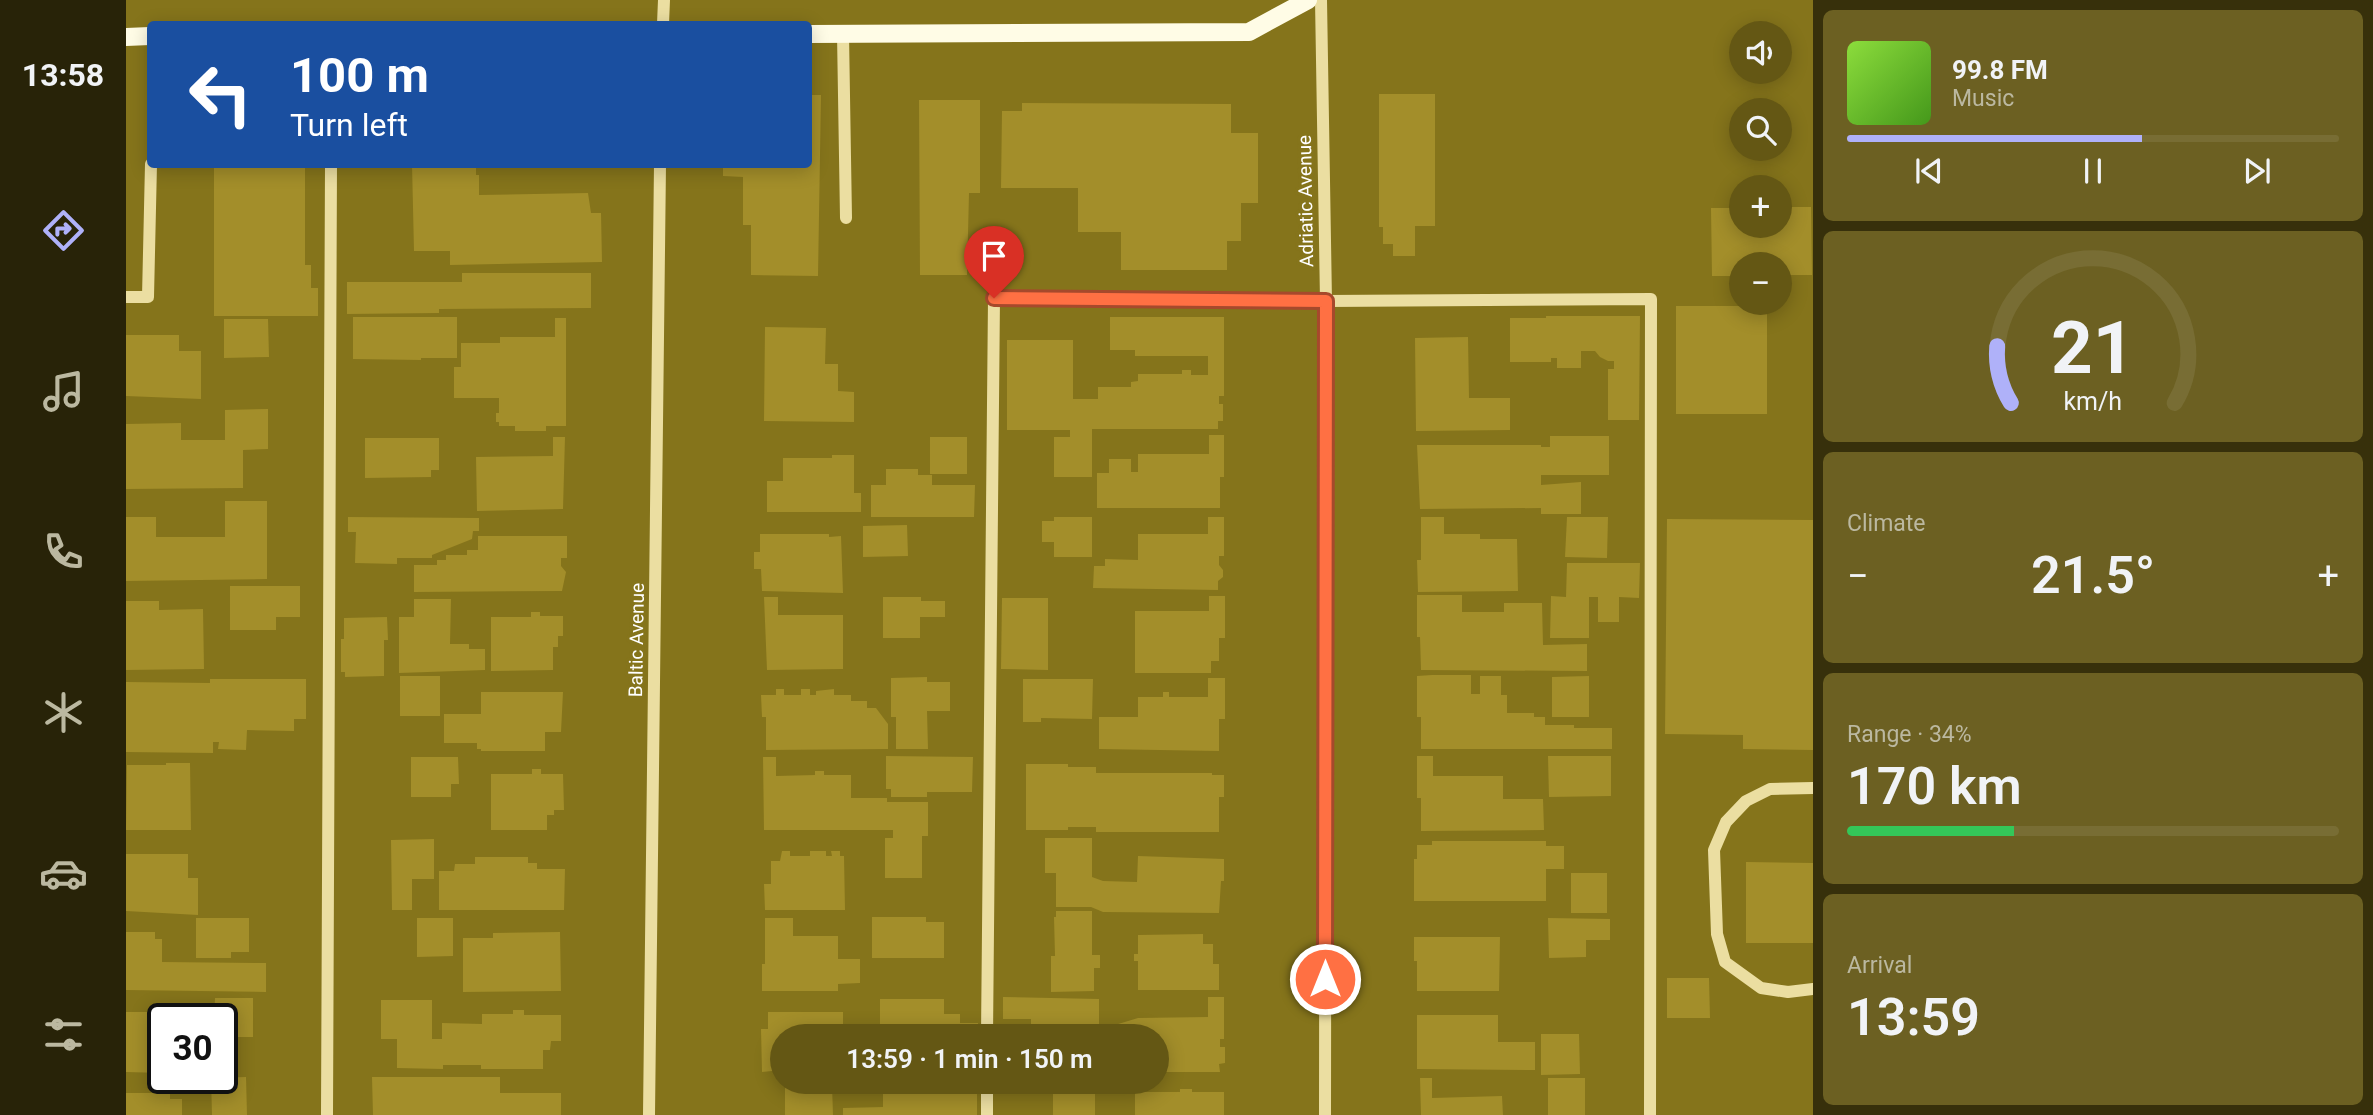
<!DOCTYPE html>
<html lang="en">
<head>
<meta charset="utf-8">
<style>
	:root { --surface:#645714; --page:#6c6022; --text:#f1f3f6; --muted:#bbb8a0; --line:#786d34; --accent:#afb1f9 }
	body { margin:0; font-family:Roboto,sans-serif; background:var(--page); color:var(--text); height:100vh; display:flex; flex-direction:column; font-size:26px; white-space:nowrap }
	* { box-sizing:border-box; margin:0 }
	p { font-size:23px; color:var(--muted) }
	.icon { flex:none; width:38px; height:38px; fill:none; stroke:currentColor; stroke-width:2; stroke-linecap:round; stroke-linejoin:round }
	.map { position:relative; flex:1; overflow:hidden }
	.panel { display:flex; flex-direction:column; gap:10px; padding:10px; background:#37300b; width:560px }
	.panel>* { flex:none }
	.banner { position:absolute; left:21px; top:21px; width:665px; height:147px; border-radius:7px; box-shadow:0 4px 18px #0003; background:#1a4fa0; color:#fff; overflow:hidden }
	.controls { position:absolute; left:1603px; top:21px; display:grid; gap:14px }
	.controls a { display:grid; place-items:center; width:63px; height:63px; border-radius:50%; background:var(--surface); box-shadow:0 4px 18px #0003; font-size:35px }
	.speed { position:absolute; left:21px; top:1003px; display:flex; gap:14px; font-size:35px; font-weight:700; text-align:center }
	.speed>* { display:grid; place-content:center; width:91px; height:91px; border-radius:50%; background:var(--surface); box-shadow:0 4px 18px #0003; line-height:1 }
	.speed .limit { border:4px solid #111; border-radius:10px; background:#fff; color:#111 }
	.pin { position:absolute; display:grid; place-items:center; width:60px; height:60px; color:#fff; margin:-72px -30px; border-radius:50% 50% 50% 0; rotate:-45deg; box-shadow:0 0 7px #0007 }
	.pin .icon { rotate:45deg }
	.me { position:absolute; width:77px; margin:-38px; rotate:0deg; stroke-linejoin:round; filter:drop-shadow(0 0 5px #0008) }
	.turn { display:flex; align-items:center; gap:24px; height:147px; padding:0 28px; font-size:32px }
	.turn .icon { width:91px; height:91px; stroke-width:2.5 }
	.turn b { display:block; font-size:49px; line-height:60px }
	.big { font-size:52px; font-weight:600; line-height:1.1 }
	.panel .card { flex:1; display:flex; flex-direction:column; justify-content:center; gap:10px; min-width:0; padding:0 24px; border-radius:10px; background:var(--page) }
	.panel .dial { align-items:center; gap:0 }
	.dial svg { height:182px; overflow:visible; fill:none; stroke:var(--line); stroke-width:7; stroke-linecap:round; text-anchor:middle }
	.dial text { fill:var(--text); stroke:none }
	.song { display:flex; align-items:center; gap:21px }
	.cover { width:84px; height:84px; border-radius:10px; background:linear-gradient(135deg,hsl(90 70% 55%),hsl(100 70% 35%)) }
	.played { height:7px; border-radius:4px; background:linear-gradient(90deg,var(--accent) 60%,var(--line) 60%) }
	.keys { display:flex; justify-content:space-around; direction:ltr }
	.heat { display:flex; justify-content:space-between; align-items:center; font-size:38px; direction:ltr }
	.charge { height:10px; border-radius:5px; background:linear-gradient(90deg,#34c759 34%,var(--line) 0) }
	.trip { position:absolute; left:644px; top:1024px; width:399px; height:70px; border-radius:35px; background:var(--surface); box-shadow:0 4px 18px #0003; font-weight:600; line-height:70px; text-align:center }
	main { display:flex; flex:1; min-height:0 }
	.tab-bar { display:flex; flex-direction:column; width:126px; justify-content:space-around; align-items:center; background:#282308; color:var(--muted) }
	.tab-bar .icon { width:49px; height:49px }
	.tab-bar .selected { color:var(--accent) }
	.tab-bar b { font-size:32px; color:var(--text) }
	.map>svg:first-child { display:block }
	.building { fill:#a38e2a }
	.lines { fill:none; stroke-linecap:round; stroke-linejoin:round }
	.minor { stroke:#ebdea1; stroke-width:12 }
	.major { stroke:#fffce6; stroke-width:18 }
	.route-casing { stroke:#a6492c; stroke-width:18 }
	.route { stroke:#ff7043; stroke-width:12 }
	.labels { text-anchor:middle; stroke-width:7; stroke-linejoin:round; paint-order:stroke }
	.street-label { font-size:19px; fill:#fff; stroke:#85741b }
</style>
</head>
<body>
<main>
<nav class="tab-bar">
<b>13:58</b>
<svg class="icon selected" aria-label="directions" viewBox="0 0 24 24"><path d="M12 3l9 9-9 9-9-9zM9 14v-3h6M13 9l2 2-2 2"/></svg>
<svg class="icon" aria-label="music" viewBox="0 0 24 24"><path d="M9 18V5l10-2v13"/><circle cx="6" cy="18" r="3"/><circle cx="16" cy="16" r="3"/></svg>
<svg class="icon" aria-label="phone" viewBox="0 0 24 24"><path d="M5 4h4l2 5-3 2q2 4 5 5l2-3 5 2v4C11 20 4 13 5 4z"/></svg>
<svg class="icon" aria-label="climate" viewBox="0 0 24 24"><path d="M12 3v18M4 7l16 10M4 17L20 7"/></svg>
<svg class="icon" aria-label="car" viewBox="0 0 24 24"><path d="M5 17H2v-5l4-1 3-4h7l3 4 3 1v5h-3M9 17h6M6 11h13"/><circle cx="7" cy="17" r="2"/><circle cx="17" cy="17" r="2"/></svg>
<svg class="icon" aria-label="filters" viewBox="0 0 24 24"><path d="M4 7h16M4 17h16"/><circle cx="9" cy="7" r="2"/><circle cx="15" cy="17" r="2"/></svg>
</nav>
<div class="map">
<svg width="1687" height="1115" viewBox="0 0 1687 1115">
	<rect width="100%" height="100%" fill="#85741b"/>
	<!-- building -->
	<g class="building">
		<polygon points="1253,94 1309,94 1309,226 1289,226 1289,256 1267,256 1267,244 1257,244 1257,227 1253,227"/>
		<polygon points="682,95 695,95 692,276 625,275 625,225 617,225 617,177 597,176 597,164 682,164"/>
		<polygon points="793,100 854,100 854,193 843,193 841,275 794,275"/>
		<polygon points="896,103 1105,104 1105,133 1132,133 1132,203 1115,203 1115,241 1101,241 1101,270 995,270 995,232 952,232 952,188 875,188 876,111 896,111"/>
		<polygon points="88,164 179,164 179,265 185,265 185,288 192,288 192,316 88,316"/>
		<polygon points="286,164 350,164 350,175 353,175 353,195 462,193 465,213 475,213 476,262 324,265 324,251 288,251"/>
		<polygon points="1654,207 1685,207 1686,275 1654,275 1654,264 1615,264 1615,276 1586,276 1585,208 1615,208 1615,226 1654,226"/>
		<polygon points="336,273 465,273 465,308 313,309 313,313 221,314 221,282 336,282"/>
		<rect x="1550" y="306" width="91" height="108"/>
		<polygon points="1420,316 1514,316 1513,420 1482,420 1482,369 1488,369 1488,361 1482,361 1474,357 1469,351 1455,351 1455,368 1431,368 1431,358 1425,358 1425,362 1384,362 1384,318 1420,318"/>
		<polygon points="227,317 331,317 331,358 295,358 295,360 227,359"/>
		<polygon points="984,317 1098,317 1098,396 1093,396 1093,404 1097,404 1097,421 1092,421 1092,429 966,429 966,477 928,477 928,437 944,437 944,430 881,430 881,340 947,340 947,399 972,399 972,387 1005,387 1005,382 1012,381 1012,374 1056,374 1056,370 1065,370 1065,375 1082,375 1082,356 1009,356 1009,350 984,350"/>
		<polygon points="429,318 440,318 440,426 420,426 420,431 389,431 389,426 373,426 373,422 370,422 370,413 373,413 373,398 328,398 328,367 335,367 335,343 374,343 374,337 429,337"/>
		<polygon points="98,319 142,319 143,357 98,358"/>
		<polygon points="639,327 700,328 699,364 712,364 712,391 728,392 728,422 638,421"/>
		<polygon points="0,335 53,335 53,351 75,351 75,399 0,396"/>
		<polygon points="1342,337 1343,398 1384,398 1384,430 1290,431 1289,338"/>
		<polygon points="142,409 142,449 117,450 117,488 0,489 0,424 55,423 55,440 99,440 99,410"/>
		<polygon points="1083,435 1098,435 1098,477 1094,477 1094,508 971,508 971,473 983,473 983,459 1005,459 1005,472 1012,472 1012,454 1083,454"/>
		<polygon points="1424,436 1483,436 1483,475 1415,475 1415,485 1455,482 1455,514 1415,514 1415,508 1294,509 1291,445 1415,445 1415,447 1424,447"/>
		<polygon points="427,437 439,437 437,509 351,511 350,457 427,456"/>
		<rect x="804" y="437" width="37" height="37"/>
		<polygon points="239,438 313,438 313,470 305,470 305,477 239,478"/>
		<polygon points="706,455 728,455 728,493 735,493 735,512 641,512 641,481 657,481 657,458 706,458"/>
		<polygon points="760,469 792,469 792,475 806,475 806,485 849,485 848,517 745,517 745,485 760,485"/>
		<polygon points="99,501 141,501 141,579 0,581 0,517 30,517 30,537 99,537"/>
		<polygon points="222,517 353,518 353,531 347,531 346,539 306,555 306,558 271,558 271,564 229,563 230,532 222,532"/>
		<polygon points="928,517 966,517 966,557 928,557 928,542 916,542 916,521 928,521"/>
		<polygon points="1082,517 1098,517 1098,556 1093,556 1093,565 1097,570 1097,577 1092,581 1092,590 967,588 968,566 979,566 979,559 1012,560 1012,534 1082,534"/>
		<polygon points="1295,517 1318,517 1318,534 1354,534 1354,539 1391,539 1392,591 1292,592 1291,560 1295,560"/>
		<polygon points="1441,517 1482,517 1481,558 1439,557"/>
		<polygon points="1541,519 1687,520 1687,750 1617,749 1617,735 1539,734"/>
		<polygon points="781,525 782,556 737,557 737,526"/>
		<polygon points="634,534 703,534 703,537 715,536 717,593 636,591 635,569 628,569 628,552 634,552"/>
		<polygon points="352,536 441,536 441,558 435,558 435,566 440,572 436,591 288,592 288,565 311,565 311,560 320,560 320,555 341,555 341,550 352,550"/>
		<polygon points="1441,563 1514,563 1513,598 1493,597 1493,622 1472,622 1472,597 1463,597 1463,638 1424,638 1425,596 1440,597"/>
		<polygon points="104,586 174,586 174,617 150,617 150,630 104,630"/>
		<polygon points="1291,595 1336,595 1336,612 1378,612 1378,603 1416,603 1417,645 1461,644 1461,671 1295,670 1294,637 1291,637"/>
		<polygon points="1083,596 1099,596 1099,638 1093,638 1093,661 1085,661 1085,673 1009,673 1009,611 1083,611"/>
		<polygon points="638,597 652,597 652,615 717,615 717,669 641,670"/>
		<polygon points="757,597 795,597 795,601 819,601 819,617 794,617 794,638 757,638"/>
		<polygon points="876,598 922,598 922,670 875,669"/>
		<polygon points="288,599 325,599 324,644 343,644 343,649 359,649 359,670 273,673 273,617 288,617"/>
		<polygon points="0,601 33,601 33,610 77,609 78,669 0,670"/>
		<polygon points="405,612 414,612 414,616 437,616 437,636 432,636 432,647 427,647 427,670 365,671 365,617 405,617"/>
		<polygon points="261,617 262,640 258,640 258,676 219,677 219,672 215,672 215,639 218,639 218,618"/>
		<polygon points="1306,675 1345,675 1345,694 1354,694 1354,676 1375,676 1375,695 1381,695 1381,713 1408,713 1408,717 1419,717 1419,725 1448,725 1448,728 1486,728 1486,749 1295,749 1295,717 1291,717 1291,676"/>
		<rect x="274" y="676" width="40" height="40"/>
		<polygon points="1463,676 1463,717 1426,717 1426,677"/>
		<polygon points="801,677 801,682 824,682 824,711 801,711 802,749 770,749 770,717 765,717 765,678"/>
		<polygon points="1082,678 1099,678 1099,719 1093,719 1093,751 973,749 973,717 1012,717 1012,697 1037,697 1037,692 1043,692 1043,697 1082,697"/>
		<polygon points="84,679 180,679 180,719 168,719 168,731 121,730 120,750 92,749 93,742 87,742 87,753 0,752 0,682 84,683"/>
		<polygon points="897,679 967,679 966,719 915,718 915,722 897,722"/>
		<polygon points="650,689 658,689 658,695 675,695 675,689 684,689 684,695 690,695 690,691 708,689 708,695 725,695 725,701 741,701 741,708 750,708 762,724 762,749 640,750 640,717 636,717 635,695 650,695"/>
		<polygon points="355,692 437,692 435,732 419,732 419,751 355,751 355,749 351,749 351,743 318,743 318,714 355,714"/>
		<polygon points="760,756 847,757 846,792 801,792 801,797 765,797 765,789 760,789"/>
		<polygon points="1291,756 1307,756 1307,776 1377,776 1377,799 1417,799 1418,830 1295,831 1295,798 1291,798"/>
		<polygon points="1422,756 1485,756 1485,796 1423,797"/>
		<polygon points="285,757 332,757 333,784 325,784 325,797 285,797"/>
		<polygon points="637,757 650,757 650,776 689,775 689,771 698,771 698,775 725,775 725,798 761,798 761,802 802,802 802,836 796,836 796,878 759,878 759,838 767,838 767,830 638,830"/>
		<polygon points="40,763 64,763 65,830 0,830 1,765 40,765"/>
		<polygon points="900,764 942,764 942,767 970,767 970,773 1086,773 1086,775 1098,775 1098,797 1093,797 1093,832 970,832 970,827 942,827 942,830 900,830"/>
		<polygon points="406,769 415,769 415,774 437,774 438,810 428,810 428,815 421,815 421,830 365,830 365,774 406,774"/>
		<polygon points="919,838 966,838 966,877 977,881 1011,882 1012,856 1098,859 1098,881 1095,881 1093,913 977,912 965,907 930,907 930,873 919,873"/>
		<polygon points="308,839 308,879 286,879 286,910 266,910 265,840"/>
		<polygon points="1306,841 1420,841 1420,846 1438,846 1438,869 1420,869 1420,901 1288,901 1288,859 1291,859 1291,845 1306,845"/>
		<polygon points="656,851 664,851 664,856 684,856 684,851 700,851 700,856 706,856 705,851 714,851 714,856 718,856 719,910 639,910 638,884 645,884 645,861 654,861"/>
		<polygon points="0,854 62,854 62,878 72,878 72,915 0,911"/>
		<polygon points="349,857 402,857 402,863 411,863 411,869 439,869 438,910 313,910 313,871 328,871 329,864 349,864"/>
		<polygon points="1620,862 1687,863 1687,943 1620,943"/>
		<rect x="1445" y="873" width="36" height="40"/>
		<polygon points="930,911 966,911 966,955 974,955 974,968 968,968 968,991 925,992 925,956 929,956 928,917 930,917"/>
		<polygon points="746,917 800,917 800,922 818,922 818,958 746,958"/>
		<polygon points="70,918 123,918 123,952 105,952 105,958 70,958"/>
		<polygon points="291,918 327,918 327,956 291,957"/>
		<polygon points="639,918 667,918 667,936 712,936 712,959 734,959 734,983 712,984 712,991 636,991 636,964 639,964"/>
		<polygon points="1422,918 1484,919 1484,940 1460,940 1460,957 1423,958"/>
		<polygon points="0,932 29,932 29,939 36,939 36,962 140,963 140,992 0,990"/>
		<polygon points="434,932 435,991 337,992 337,938 367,938 367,933"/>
		<polygon points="1077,934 1077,944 1087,944 1087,964 1093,964 1093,990 1012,990 1012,961 1008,961 1008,954 1012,954 1012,935"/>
		<polygon points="1288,937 1374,937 1373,991 1291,991 1291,961 1288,961"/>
		<polygon points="1541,978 1583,978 1584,1018 1541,1018"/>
		<polygon points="877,997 973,999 973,1031 967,1031 967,1036 905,1035 905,1019 877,1019"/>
		<polygon points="1082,997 1098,997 1098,1039 1094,1039 1094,1047 1099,1047 1099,1063 1093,1064 1094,1072 1031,1072 1031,1036 979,1036 979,1028 1012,1018 1082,1017"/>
		<polygon points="89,998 127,998 127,1037 96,1037 96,1018 88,1018"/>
		<polygon points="754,999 818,999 818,1014 834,1014 834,1023 852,1023 852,1036 754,1036"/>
		<polygon points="255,1000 306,1000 306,1039 316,1039 316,1023 356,1024 356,1014 387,1014 387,1010 398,1010 398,1015 435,1015 435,1041 425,1041 424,1050 417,1050 417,1069 355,1069 355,1065 317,1065 317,1069 271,1068 271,1039 255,1039"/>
		<polygon points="0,1012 50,1012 50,1018 37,1018 37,1073 0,1072"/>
		<polygon points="642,1012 717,1012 717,1032 711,1032 711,1036 656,1036 656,1070 636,1072 635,1029 642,1029"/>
		<polygon points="1291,1015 1372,1015 1372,1042 1409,1042 1409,1070 1291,1069"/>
		<polygon points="1415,1034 1453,1034 1454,1074 1415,1075"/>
		<rect x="96" y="1039" width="13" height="31"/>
		<polygon points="120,1077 121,1115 86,1115 85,1078"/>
		<polygon points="246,1077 374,1077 374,1093 435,1093 435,1115 247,1115"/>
		<polygon points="1294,1078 1306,1078 1306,1098 1376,1096 1377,1115 1295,1115"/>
		<rect x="1422" y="1078" width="37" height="37"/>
		<polygon points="757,1082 851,1082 851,1115 717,1115 717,1108 757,1107"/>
		<rect x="927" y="1082" width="42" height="33"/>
		<polygon points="659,1085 706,1085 707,1115 659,1115"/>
		<polygon points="1054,1089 1066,1089 1066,1092 1098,1092 1098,1115 1009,1115 1009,1092 1054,1092"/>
		<polygon points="0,1093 44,1093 44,1099 56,1099 56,1115 0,1115"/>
	</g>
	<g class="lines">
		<!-- minor -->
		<g class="minor">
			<polyline points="1195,0 1200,301 1199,1115"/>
			<polyline points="537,24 538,0"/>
			<polyline points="717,34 720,218"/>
			<polyline points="0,297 22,297 25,164"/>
			<polyline points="1687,788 1644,789 1620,801 1600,822 1588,850 1591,934 1599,962 1635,988 1662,992 1687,989"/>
			<polyline points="861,1036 868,298 1200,301 1525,299 1524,1115"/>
			<polyline points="201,1115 205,164"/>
			<polyline points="523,1115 534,164"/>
			<polyline points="861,1115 861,1082"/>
		</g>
		<!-- major -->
		<g class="major">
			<polyline points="682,34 1123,32 1182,0"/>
			<polyline points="0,37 24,36"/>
		</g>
	</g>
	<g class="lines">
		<!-- route casing -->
		<g class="route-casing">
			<polyline id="route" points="868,298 1200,301 1199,979"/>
		</g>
		<!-- route -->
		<use href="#route" class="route"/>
	</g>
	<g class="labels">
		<!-- street labels -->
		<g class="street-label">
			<text transform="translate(1179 201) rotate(-91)" y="7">Adriatic Avenue</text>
			<text transform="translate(510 640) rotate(-89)" y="7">Baltic Avenue</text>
		</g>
	</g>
</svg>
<div class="controls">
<a><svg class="icon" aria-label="sound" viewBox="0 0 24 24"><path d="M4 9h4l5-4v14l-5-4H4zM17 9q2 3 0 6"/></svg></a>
<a><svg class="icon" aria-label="search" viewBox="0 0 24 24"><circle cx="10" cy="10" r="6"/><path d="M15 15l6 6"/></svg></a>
<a>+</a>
<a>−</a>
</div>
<div class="speed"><div class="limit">30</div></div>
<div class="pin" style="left:868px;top:298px;background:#d93025"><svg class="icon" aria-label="arrive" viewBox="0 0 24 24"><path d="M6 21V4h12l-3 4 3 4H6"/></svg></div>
<svg class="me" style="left:1199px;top:979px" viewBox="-20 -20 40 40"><circle r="17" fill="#ff7043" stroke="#fff" stroke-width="3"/><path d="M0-11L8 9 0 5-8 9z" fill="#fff"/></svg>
<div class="trip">13:59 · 1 min · 150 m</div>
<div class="banner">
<div class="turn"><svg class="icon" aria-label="left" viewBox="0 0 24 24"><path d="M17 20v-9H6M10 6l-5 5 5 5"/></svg><div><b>100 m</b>Turn left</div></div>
</div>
</div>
<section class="panel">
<div class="card">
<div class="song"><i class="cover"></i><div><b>99.8 FM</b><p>Music</p></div></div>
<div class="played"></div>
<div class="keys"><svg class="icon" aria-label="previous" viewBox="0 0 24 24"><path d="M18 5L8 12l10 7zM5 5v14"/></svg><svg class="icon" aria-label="pause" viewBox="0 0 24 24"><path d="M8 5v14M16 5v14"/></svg><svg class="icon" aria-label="next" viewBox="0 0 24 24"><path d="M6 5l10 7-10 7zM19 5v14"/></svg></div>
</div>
<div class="card dial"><svg viewBox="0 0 100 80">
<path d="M14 69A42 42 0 1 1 86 69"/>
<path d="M14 69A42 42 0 0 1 8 44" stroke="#afb1f9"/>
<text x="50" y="56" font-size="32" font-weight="700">21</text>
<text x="50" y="72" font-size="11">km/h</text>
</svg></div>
<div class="card"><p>Climate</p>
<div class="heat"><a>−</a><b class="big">21.5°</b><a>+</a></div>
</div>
<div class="card"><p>Range · 34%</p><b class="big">170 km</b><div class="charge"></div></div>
<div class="card"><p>Arrival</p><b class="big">13:59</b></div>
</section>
</main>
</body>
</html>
